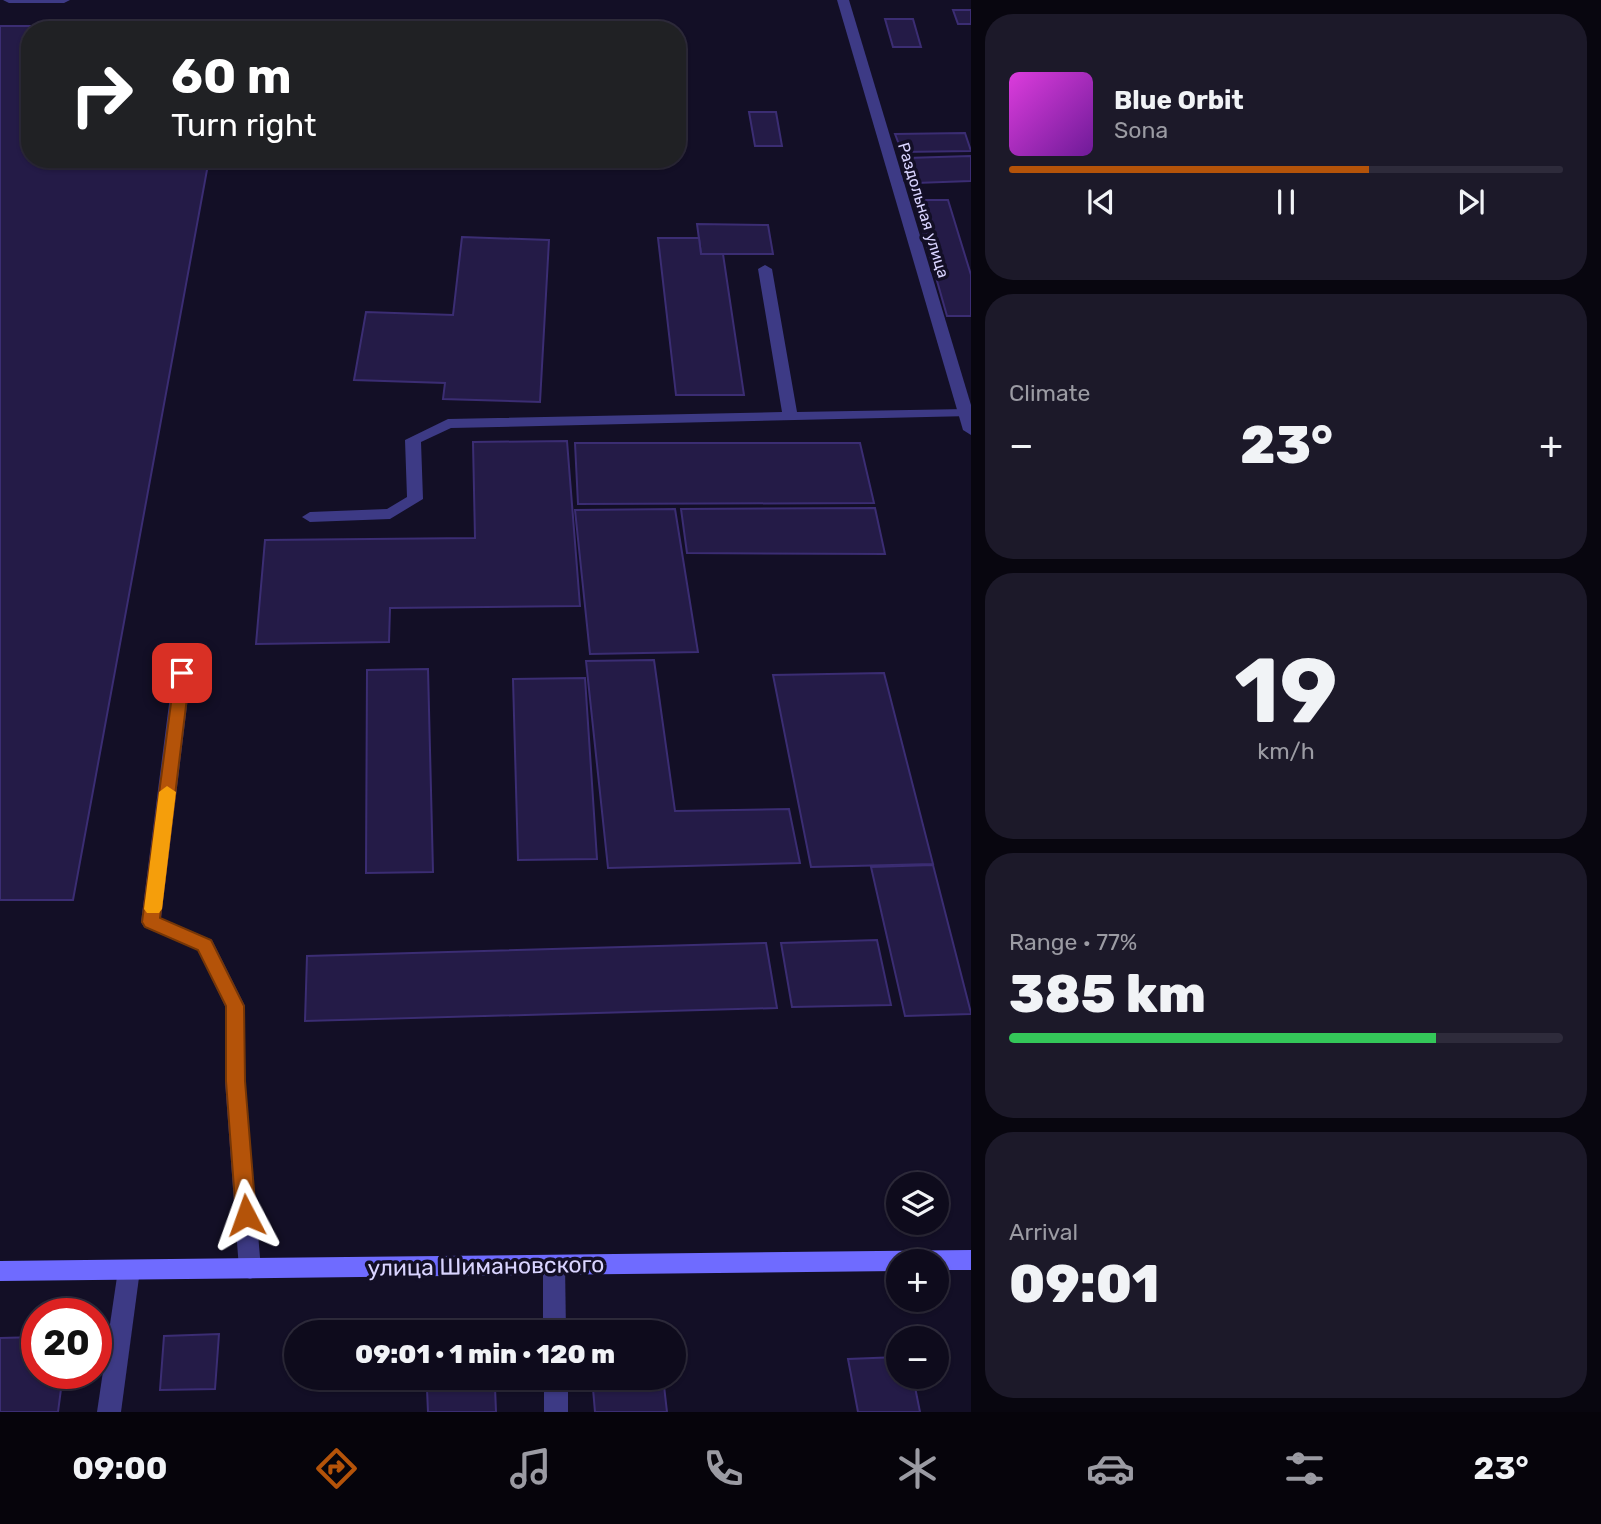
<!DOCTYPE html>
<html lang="en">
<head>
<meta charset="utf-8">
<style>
	:root { --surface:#0e0b1c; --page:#1c1929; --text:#f1f3f6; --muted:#9b9ba3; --line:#2e2b3b; --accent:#b45309 }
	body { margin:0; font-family:Rubik,sans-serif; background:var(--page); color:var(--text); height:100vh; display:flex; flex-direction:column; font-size:26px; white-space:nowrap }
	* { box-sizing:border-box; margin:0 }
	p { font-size:23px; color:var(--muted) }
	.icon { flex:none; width:38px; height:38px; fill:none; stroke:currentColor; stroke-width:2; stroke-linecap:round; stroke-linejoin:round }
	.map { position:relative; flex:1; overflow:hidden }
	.sheet { display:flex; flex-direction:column; gap:14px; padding:14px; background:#08060f; width:630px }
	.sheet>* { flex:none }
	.banner { position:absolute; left:21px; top:21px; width:665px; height:147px; border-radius:28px; box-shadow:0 2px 5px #0004,0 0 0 2px var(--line); background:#202124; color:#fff; overflow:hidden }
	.tools { position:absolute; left:886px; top:1172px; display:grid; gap:14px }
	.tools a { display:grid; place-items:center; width:63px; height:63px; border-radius:50%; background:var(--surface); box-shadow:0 2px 5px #0004,0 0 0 2px var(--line); font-size:35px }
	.speed { position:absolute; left:21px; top:1298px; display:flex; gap:14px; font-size:35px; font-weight:700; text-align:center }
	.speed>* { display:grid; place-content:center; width:91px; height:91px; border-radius:50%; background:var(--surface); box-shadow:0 2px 5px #0004,0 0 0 2px var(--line); line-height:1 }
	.speed .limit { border:10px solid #d22; background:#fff; color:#111 }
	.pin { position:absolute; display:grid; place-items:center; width:60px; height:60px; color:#fff; margin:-30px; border-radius:14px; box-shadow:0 4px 10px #0006 }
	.me { position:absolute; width:77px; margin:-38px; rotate:356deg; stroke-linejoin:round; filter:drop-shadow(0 0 5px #0008) }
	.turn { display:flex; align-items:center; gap:24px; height:147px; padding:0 35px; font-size:32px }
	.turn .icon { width:91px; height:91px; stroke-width:2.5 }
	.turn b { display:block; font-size:49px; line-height:60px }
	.big { font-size:52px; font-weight:800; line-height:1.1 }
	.sheet .card { flex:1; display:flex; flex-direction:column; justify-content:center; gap:10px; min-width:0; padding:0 24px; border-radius:28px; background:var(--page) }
	.sheet .dial { align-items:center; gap:0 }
	.dial b { font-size:91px; line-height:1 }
	.song { display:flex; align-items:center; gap:21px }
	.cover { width:84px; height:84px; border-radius:10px; background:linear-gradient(135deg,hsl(300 70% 55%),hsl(280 70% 35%)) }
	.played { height:7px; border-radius:4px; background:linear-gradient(90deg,var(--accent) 65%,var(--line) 65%) }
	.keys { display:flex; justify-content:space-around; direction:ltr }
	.heat { display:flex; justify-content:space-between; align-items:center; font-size:38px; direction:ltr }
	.charge { height:10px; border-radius:5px; background:linear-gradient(90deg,#34c759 77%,var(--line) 0) }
	.trip { position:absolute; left:284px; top:1320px; width:402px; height:70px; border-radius:35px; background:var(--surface); box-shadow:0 2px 5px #0004,0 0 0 2px var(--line); font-weight:800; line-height:70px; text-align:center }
	.dock { display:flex; height:112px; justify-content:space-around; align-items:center; background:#06040b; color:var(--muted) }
	.dock .icon { width:49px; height:49px }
	.dock .on { color:var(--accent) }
	.dock b { font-size:32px; color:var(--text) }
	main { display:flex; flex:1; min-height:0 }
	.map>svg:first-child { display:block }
	.building { fill:#241b47; stroke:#3b2d73; stroke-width:2 }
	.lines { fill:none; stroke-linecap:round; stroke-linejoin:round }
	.lane { fill:#3d3a85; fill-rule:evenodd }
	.street { fill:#3d3a85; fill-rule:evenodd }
	.secondary { fill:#6f6bff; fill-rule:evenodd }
	.route { fill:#b45309; stroke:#753606; stroke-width:2 }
	.slow { fill:#f59e0b }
	.labels { text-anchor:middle; stroke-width:7; stroke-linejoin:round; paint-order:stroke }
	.far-street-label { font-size:16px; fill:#d9d4ff; stroke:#130f26 }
	.near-street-label { font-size:23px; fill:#d9d4ff; stroke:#130f26 }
</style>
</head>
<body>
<main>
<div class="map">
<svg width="971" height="1412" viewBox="0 0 971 1412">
	<rect width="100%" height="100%" fill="#130f26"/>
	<!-- building -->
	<g class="building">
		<polygon points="953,10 971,10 971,24 958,24"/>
		<polygon points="885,19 913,19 921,47 893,47"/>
		<polygon points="0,26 233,26 232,30 30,30 30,159 209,159 73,900 0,900"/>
		<polygon points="749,112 776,112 782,146 755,146"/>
		<polygon points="965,133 971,151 902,152 895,134"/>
		<polygon points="971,156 971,181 916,183 907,158"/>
		<polygon points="914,200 948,200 971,275 971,316 947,316"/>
		<polygon points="697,224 768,225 773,254 701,254"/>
		<polygon points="462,237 549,240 540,402 443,399 445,383 354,380 366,312 453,315"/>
		<polygon points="658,238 699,238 701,254 723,254 744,395 676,395"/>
		<polygon points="567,441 580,606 390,608 389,642 256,644 265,540 475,538 473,442"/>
		<polygon points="575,443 860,443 874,503 578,504"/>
		<polygon points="875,508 885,554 687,553 681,509"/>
		<polygon points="675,509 698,652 590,654 575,510"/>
		<polygon points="654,660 675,811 789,809 800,863 608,868 586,661"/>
		<polygon points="428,669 433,872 366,873 367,670"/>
		<polygon points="884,673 933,864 811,867 773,675"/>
		<polygon points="585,678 597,859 518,860 513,679"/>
		<polygon points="933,865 971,1013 971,1014 905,1016 871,867"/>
		<polygon points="877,940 891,1005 792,1007 781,943"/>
		<polygon points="766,943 777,1008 305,1021 307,956"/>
		<polygon points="219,1334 215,1389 160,1390 164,1336"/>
		<polygon points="37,1337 37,1374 63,1374 58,1412 0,1412 0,1338"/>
		<polygon points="898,1357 898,1377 913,1377 920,1412 858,1412 848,1359"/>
		<polygon points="592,1377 663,1377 667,1412 595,1412"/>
		<polygon points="495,1387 496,1412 428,1412 427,1389"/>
	</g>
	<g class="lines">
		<!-- lane -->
		<g class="lane">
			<polygon points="3,0 70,0 64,3 9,3"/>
			<polygon points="765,265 772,269 797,412 966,409 971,410 971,416 451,428 421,442 423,499 390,519 310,522 302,517 310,512 387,509 407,497 405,440 448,419 782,412 758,269"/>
			<polygon points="182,667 191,673 161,918 212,940 245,1006 245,1081 261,1269 258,1276 250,1279 242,1276 239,1269 225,1081 225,1006 198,950 144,927 141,922 173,673"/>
			<polygon points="554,1255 562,1258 565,1265 566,1332 543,1332 543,1265 546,1258"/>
			<polygon points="129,1260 137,1263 140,1270 121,1412 97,1412 118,1270 121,1263"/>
			<rect x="544" y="1377" width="24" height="35"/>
		</g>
		<!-- street -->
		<polygon class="street" points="837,0 849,0 971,405 971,435 963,430"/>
		<!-- secondary -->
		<polygon class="secondary" points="971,1250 971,1270 936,1270 936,1262 898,1262 898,1271 0,1281 0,1261"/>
	</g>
	<!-- route -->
	<polygon class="route" points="182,668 190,673 160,918 211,940 244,1006 245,1081 256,1215 253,1221 246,1224 238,1221 236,1215 226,1081 226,1006 198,950 145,927 142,922 175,673"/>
	<!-- slow -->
	<polygon class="slow" points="167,786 176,792 162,909 159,913 147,913 144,909 159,792"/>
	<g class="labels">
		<!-- far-street labels -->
		<g class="far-street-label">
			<text transform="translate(924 210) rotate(73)" y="6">Раздольная улица</text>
		</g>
		<!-- near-street labels -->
		<g class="near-street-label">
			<text transform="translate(486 1266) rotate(-1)" y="8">улица Шимановского</text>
		</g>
	</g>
</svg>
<div class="tools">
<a><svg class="icon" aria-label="layers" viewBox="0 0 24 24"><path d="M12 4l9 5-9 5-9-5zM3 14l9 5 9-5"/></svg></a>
<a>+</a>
<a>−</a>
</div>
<div class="speed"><div class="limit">20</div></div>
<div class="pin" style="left:182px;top:673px;background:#d93025"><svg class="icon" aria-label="arrive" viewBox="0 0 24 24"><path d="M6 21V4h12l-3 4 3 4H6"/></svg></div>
<svg class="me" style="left:246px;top:1215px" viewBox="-20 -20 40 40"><path d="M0-17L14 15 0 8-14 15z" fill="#b45309" stroke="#fff" stroke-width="4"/></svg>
<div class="trip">09:01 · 1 min · 120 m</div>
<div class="banner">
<div class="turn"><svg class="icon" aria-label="right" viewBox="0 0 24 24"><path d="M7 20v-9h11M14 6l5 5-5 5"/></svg><div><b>60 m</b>Turn right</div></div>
</div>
</div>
<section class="sheet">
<div class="card">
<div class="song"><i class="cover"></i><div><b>Blue Orbit</b><p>Sona</p></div></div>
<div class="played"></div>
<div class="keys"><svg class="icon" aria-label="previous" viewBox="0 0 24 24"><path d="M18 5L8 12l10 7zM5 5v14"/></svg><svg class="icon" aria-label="pause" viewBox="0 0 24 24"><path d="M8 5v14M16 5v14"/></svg><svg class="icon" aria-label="next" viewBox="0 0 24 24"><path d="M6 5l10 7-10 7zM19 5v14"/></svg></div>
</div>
<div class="card"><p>Climate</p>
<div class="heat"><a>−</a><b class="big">23°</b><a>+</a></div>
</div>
<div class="card dial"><b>19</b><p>km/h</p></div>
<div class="card"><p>Range · 77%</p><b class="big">385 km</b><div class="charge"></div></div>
<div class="card"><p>Arrival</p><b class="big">09:01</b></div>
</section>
</main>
<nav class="dock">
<b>09:00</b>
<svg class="icon on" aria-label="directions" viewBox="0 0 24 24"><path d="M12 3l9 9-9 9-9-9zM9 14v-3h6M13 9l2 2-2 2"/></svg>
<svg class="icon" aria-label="music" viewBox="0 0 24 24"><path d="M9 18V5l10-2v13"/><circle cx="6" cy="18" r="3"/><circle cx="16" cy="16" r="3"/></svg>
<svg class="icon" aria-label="phone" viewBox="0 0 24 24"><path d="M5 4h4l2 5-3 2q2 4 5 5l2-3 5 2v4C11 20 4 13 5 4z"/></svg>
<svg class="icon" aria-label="climate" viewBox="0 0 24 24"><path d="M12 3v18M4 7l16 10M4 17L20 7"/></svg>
<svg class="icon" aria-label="car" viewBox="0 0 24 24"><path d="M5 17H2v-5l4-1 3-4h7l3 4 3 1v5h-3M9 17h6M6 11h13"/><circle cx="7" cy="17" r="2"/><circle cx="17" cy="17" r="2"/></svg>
<svg class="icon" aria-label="filters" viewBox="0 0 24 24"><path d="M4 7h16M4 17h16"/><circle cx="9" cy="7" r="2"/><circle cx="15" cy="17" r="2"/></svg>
<b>23°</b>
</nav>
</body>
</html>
